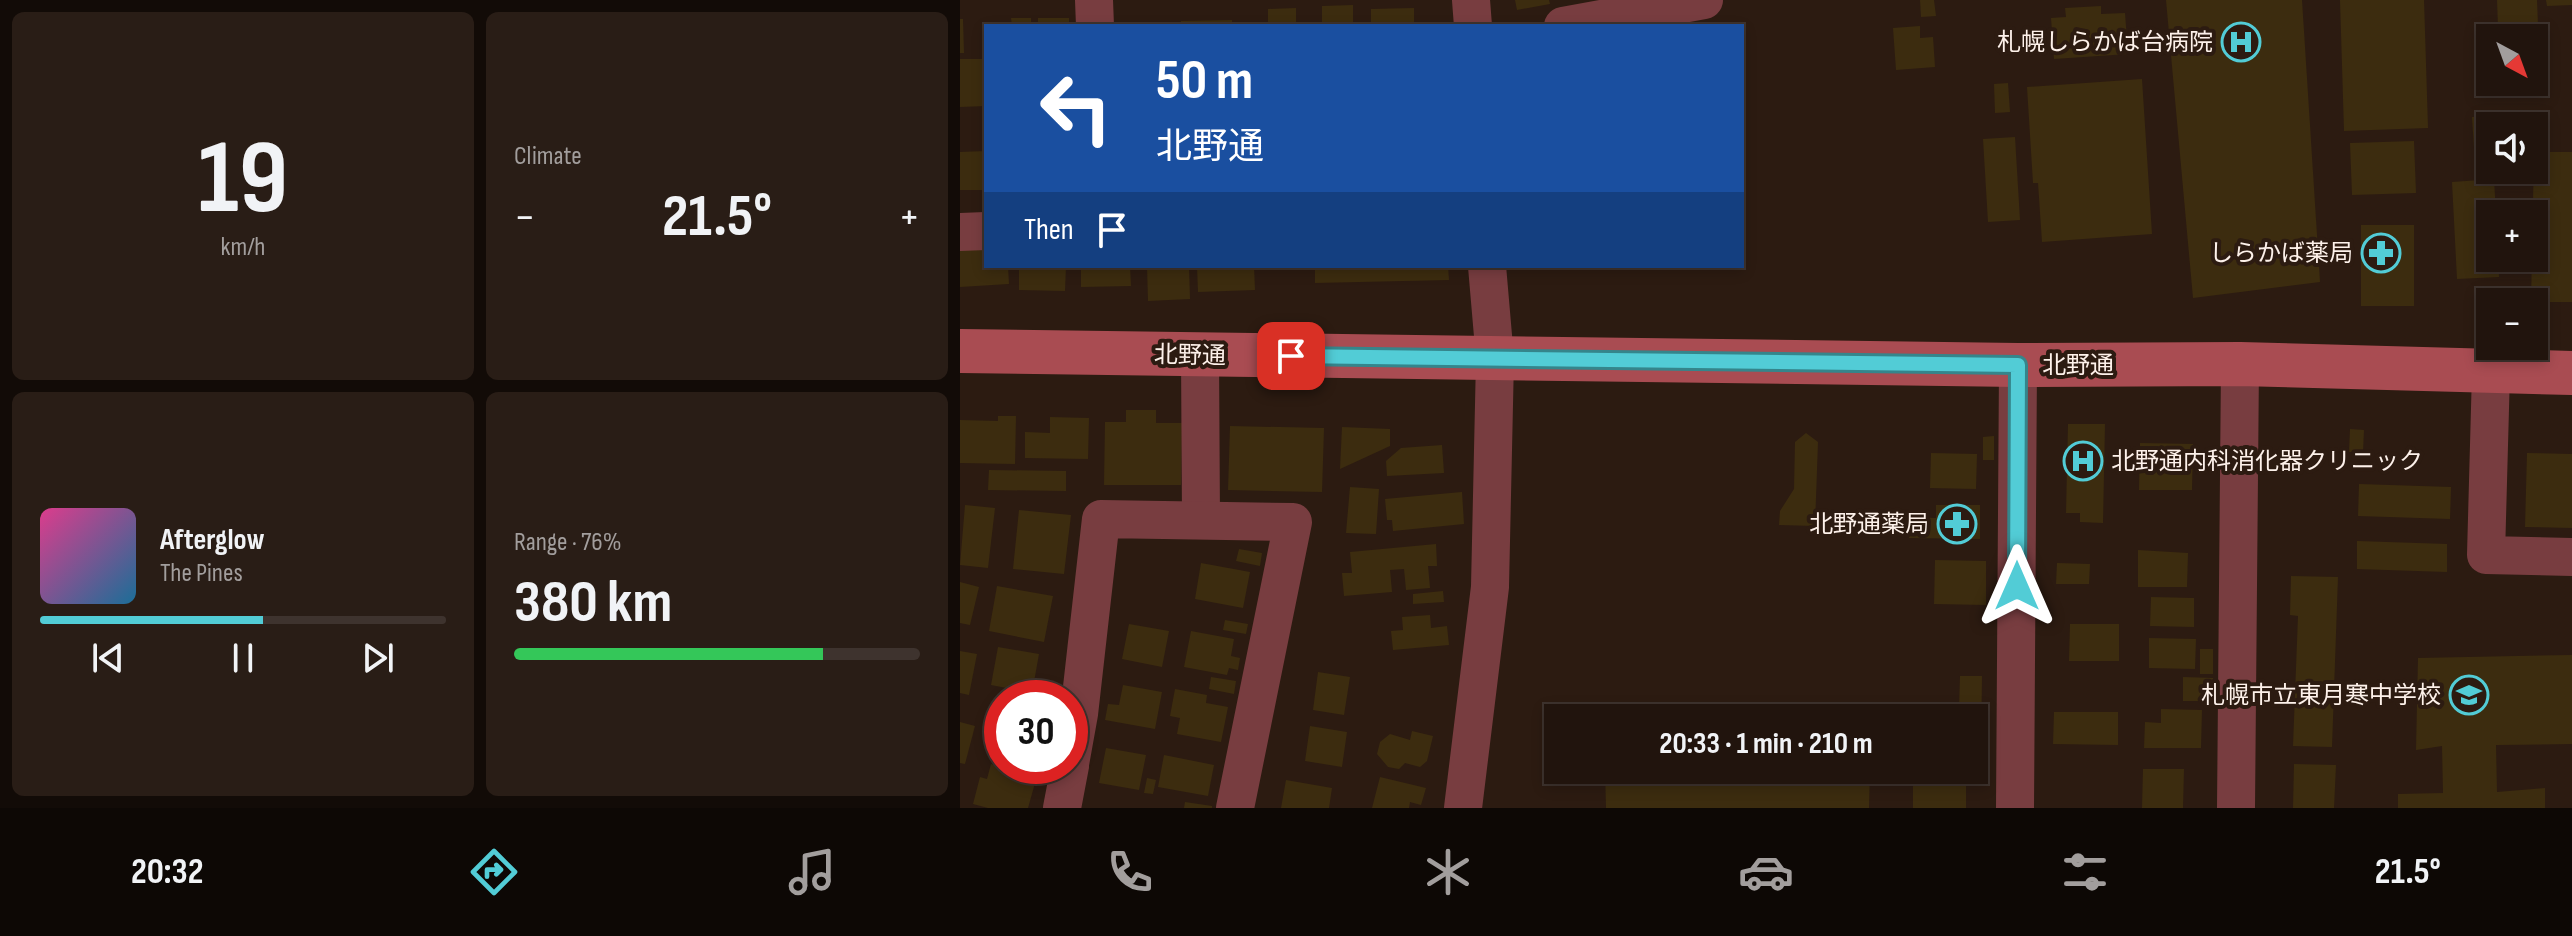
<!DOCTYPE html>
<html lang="en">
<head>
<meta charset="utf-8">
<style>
	:root { --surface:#21140d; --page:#291d16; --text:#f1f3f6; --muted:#a29e9d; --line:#3e332e; --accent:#52ccd6 }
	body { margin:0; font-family:"Sofia Sans Condensed","Noto Sans JP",sans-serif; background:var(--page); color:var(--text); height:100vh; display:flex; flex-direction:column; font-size:30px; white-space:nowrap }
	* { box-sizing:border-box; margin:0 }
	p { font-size:26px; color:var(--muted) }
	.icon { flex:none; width:44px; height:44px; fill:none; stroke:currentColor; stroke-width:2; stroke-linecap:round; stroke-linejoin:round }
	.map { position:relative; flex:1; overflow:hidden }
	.side { display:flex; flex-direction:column; gap:12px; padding:12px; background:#120b07; width:960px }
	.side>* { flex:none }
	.hud { position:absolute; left:24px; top:24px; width:760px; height:244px; border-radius:0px; box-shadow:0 4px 12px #0003,0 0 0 2px var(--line); background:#1a4fa0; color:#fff; overflow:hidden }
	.needle { width:52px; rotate:139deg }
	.fabs { position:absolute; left:1516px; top:24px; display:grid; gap:16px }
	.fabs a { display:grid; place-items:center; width:72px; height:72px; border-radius:0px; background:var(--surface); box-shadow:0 4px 12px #0003,0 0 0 2px var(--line); font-size:40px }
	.speed { position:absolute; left:24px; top:680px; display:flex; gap:16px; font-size:40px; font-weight:700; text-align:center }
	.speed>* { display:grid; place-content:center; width:104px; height:104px; border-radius:50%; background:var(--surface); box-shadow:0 4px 12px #0003,0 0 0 2px var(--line); line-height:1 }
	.speed .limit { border:12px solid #d22; background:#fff; color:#111 }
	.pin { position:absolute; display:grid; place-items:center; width:68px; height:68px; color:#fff; margin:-34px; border-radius:16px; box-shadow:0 4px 12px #0006 }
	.me { position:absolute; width:88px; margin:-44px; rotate:0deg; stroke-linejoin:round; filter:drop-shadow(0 0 6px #0008) }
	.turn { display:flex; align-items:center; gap:28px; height:168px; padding:0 40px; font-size:36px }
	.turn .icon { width:104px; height:104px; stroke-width:2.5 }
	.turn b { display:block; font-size:56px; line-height:68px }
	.then { display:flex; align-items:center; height:76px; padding:0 40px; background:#0003; gap:16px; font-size:30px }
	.big { font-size:60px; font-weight:700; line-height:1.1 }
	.side .tile { flex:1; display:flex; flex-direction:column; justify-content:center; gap:12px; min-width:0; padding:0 28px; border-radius:12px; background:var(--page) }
	.side .dial { align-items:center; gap:0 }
	.dial b { font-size:104px; line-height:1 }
	.song { display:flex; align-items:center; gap:24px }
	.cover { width:96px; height:96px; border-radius:12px; background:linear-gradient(135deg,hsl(330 70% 55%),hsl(200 70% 35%)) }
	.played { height:8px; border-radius:4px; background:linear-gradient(90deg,var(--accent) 55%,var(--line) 55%) }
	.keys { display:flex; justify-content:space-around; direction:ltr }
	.heat { display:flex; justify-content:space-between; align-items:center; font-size:44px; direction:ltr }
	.charge { height:12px; border-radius:6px; background:linear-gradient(90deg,#34c759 76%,var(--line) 0) }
	.side .tiles { flex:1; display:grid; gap:12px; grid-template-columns:repeat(2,1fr) }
	.trip { position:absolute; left:584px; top:704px; width:444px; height:80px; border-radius:0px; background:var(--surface); box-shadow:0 4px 12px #0003,0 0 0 2px var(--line); font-weight:700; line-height:80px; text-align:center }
	.dock { display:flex; height:128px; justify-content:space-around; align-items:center; background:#0d0805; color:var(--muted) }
	.dock .icon { width:56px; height:56px }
	.dock .current { color:var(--accent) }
	.dock b { font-size:36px; color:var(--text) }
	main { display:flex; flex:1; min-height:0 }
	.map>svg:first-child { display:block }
	.building { fill:#3c2c0f }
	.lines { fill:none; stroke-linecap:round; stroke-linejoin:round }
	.street { stroke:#783d40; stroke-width:38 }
	.secondary { stroke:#a94c52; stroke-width:44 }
	.route-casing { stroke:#35858b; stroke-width:20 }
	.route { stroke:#52ccd6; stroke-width:14 }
	.labels { text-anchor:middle; stroke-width:8; stroke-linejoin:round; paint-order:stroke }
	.poi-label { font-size:24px; fill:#fdf1ea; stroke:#2c1b11; text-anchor:end }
	.street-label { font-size:24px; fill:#fdf1ea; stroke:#2c1b11 }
</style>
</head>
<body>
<main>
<section class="side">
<div class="tiles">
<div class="tile dial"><b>19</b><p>km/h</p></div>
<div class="tile"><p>Climate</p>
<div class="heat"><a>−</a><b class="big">21.5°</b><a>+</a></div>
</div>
<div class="tile">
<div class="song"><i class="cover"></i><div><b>Afterglow</b><p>The Pines</p></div></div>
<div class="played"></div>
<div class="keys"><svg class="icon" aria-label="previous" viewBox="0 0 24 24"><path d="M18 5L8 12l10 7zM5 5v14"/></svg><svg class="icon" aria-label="pause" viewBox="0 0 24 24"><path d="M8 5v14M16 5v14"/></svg><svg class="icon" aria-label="next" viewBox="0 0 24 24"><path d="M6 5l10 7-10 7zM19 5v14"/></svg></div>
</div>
<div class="tile"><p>Range · 76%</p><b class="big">380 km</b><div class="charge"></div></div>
</div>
</section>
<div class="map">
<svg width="1612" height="808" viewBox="0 0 1612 808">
	<rect width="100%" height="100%" fill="#2c1b11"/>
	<!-- building -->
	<g class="building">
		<polygon points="555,0 589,0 590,4 557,10"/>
		<polygon points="960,0 974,0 976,16 961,17"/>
		<polygon points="1206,0 1342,0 1360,282 1233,298"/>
		<polygon points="1380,0 1464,0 1468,128 1384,131"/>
		<polygon points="1537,0 1577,0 1578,25 1538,27"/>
		<polygon points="1586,0 1612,0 1612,5 1587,6"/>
		<polygon points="393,5 393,26 362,26 362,6"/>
		<polygon points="1141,6 1141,14 1165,13 1168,54 1094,59 1091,18 1106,17 1105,8"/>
		<polygon points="336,8 336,26 308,26 308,9"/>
		<polygon points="454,8 454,26 411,26 411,9"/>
		<polygon points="51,18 71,18 71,26 52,26"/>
		<rect x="78" y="18" width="31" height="8"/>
		<polygon points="0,19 3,19 4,53 0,53"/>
		<polygon points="272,20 272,26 221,26 221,21"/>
		<polygon points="960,26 960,38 973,37 975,67 936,70 933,28"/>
		<polygon points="0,59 23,59 26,106 0,107"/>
		<polygon points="1182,79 1192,234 1082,242 1078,183 1073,183 1067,87"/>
		<polygon points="1048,83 1050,112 1035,113 1034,84"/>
		<polygon points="1530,116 1530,148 1514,148 1512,117"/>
		<polygon points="1055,137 1060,220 1028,222 1023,139"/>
		<polygon points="1454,141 1456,193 1392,195 1390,143"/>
		<polygon points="26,151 26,190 0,190 0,152"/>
		<polygon points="1574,152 1612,152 1612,302 1571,302"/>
		<polygon points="1534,179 1536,214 1530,214 1530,258 1538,258 1539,277 1497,279 1492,182"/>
		<rect x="1401" y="225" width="53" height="81"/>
		<polygon points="26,248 26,266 48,266 49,284 0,287 0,250"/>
		<polygon points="59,266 106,266 105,291 59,290"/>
		<polygon points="121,266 170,266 171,286 121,287"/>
		<polygon points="187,266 229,266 230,299 188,301"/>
		<polygon points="237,266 294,266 295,290 238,292"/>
		<polygon points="355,266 488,266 489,280 355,283"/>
		<polygon points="166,410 196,410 196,423 222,423 221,485 144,485 145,422 166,422"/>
		<polygon points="38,416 56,416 55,464 0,463 0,420 38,421"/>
		<polygon points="90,417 129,418 128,459 65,458 65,432 90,433"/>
		<polygon points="1108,424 1145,424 1143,523 1120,522 1120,513 1106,513"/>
		<polygon points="270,426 364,428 362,492 268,490"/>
		<polygon points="382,427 430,429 430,446 380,469"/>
		<polygon points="1390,429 1404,430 1403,452 1389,452"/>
		<polygon points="846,433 858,442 855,526 819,525 820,511 834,489 835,442"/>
		<polygon points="1034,436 1034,460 1023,460 1023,437"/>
		<polygon points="1180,443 1233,444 1232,490 1179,490"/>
		<polygon points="482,445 484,473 427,476 426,461 441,448"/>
		<polygon points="971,453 1017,454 1016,489 970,488"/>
		<polygon points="1567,453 1612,454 1612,528 1565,527"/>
		<polygon points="29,470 106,471 106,491 28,490"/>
		<polygon points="1399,484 1491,487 1490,519 1398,516"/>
		<polygon points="390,487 419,489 416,534 386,533"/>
		<polygon points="502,492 504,524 433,531 432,520 427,520 425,499"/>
		<polygon points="5,505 35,508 28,568 0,565"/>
		<polygon points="976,505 1020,505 1020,539 949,538 949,517 976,518"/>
		<polygon points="59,510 111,515 104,574 53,569"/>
		<polygon points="1397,541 1487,544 1487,572 1397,569"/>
		<polygon points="476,544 477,566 468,566 470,588 446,590 444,569 430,570 432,592 384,596 382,573 392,573 390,552"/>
		<polygon points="279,549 302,553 300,566 276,561"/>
		<polygon points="1178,550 1228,553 1227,587 1178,587"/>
		<polygon points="975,560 1026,561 1026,605 974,604"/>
		<polygon points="241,563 290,572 283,608 235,599"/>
		<polygon points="1097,563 1130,564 1129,584 1096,584"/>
		<polygon points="1331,576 1378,577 1372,747 1333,746 1338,616 1330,615"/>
		<polygon points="0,582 19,587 10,625 0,623"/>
		<polygon points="37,586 93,596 84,642 29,631"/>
		<polygon points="483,591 484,602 453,604 453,594"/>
		<polygon points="1191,597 1234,598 1234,627 1190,626"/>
		<polygon points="470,615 471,628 487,626 489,645 433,650 431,631 443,630 442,617"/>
		<polygon points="265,620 288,624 286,634 263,630"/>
		<polygon points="169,624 209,631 202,667 162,659"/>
		<polygon points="1110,624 1159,624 1159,661 1109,661"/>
		<polygon points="231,631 274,639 271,656 280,658 278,670 269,668 267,675 224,667"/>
		<polygon points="1189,638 1236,639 1235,669 1189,668"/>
		<polygon points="38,647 79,654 72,693 31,685"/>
		<rect x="1240" y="649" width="13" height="25"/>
		<polygon points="0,651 17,654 9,695 0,693"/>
		<polygon points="1612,655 1612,744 1536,745 1537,792 1585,788 1585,808 1438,808 1438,794 1483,793 1482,746 1456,750 1458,658"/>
		<polygon points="358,672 390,677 384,715 353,710"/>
		<polygon points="1000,676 1022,676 1021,747 1014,747 1014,718 949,718 949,708 999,709"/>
		<polygon points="251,677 276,681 274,694 249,689"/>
		<polygon points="1223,677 1253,678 1253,701 1223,701"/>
		<polygon points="163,685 202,692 195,729 145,720 148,704 159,705"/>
		<polygon points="215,689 247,695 246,703 268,707 261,742 217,734 220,718 210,716"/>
		<polygon points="33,704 42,706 42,744 25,741"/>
		<polygon points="1201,709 1242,710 1241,748 1184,748 1185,722 1201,723"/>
		<polygon points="1094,712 1158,712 1158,745 1093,744"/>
		<polygon points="0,722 15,726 5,764 0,763"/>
		<polygon points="350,726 387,732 382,767 345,761"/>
		<polygon points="452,731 473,736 467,761 460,767 445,763 439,769 428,767 417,754 420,742 430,734 450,740"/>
		<polygon points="146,748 186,755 179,790 139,783"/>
		<polygon points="204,755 254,765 248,796 198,787"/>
		<polygon points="1014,760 1027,760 1026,778 1002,778 1002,770 1014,770"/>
		<polygon points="31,764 77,776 68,808 28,808 13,804 20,777 27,779"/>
		<polygon points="1334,764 1376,765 1374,808 1333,808"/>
		<polygon points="1183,769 1224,769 1223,808 1182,808"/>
		<polygon points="645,770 712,770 713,783 767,783 767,770 795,770 794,784 843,784 843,770 910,770 909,808 646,808"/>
		<polygon points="420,777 466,788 461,805 450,802 449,808 412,808"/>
		<polygon points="187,778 196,780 193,794 184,793"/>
		<polygon points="326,780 372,788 369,808 321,808"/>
		<polygon points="953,783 1006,784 1006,808 953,808"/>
		<polygon points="225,802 252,806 252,808 224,808"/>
	</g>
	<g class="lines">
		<!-- street -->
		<g class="street">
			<polyline points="134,0 135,26"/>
			<polyline points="511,0 513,26"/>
			<polyline points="603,26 744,0"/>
			<polyline points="0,232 26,231"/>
			<polyline points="240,355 241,519"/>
			<polyline points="1531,372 1526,555 1612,557"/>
			<polyline points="110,764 119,714 141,519 333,522 275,808"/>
			<polyline points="102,808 110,766"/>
			<polyline points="503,808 530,587 535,359 527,266"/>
			<polyline points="1055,808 1058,365"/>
			<polyline points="1276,808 1280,364"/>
		</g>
		<!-- secondary -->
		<polyline class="secondary" points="0,351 1058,365 1280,364 1612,373"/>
	</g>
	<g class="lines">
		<!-- route casing -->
		<g class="route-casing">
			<polyline id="route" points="331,356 1058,365 1057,586"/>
		</g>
		<!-- route -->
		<use href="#route" class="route"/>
	</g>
	<!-- icons -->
	<defs>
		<g id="hospital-ring" transform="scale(2)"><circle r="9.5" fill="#2c1b11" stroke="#52ccd6" stroke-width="1.5"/><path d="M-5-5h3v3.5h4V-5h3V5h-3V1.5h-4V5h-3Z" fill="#52ccd6"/></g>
		<g id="pharmacy-ring" transform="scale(2)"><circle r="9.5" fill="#2c1b11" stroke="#52ccd6" stroke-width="1.5"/><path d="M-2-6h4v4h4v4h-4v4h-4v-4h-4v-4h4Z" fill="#52ccd6"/></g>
		<g id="school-ring" transform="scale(2)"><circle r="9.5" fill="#2c1b11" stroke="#52ccd6" stroke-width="1.5"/><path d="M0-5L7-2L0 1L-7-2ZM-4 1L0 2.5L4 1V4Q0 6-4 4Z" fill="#52ccd6"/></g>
	</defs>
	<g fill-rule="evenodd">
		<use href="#hospital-ring" x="1281" y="42"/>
		<use href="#pharmacy-ring" x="1421" y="253"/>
		<use href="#hospital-ring" x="1123" y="461"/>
		<use href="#pharmacy-ring" x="997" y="524"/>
		<use href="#school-ring" x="1509" y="695"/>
	</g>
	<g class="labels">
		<!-- poi labels -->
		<g class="poi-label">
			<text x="1253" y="50">札幌しらかば台病院</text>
			<text x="1393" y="261">しらかば薬局</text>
			<text x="1151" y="469" text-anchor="start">北野通内科消化器クリニック</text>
			<text x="969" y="532">北野通薬局</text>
			<text x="1481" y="703">札幌市立東月寒中学校</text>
		</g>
		<!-- street labels -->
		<g class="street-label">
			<text transform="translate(230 355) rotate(1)" y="8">北野通</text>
			<text x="1118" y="373">北野通</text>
		</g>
	</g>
</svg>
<div class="fabs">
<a><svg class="needle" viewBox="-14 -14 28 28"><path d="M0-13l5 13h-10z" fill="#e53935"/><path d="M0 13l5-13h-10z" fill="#a29e9d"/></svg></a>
<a><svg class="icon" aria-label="sound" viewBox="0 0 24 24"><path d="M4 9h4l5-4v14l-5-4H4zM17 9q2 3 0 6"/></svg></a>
<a>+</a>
<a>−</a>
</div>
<div class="speed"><div class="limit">30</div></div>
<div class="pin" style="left:331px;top:356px;background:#d93025"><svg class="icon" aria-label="arrive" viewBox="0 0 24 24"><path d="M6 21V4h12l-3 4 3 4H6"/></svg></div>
<svg class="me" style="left:1057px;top:586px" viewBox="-20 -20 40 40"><path d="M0-17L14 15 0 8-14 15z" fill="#52ccd6" stroke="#fff" stroke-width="4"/></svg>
<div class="trip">20:33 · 1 min · 210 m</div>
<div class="hud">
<div class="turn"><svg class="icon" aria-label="left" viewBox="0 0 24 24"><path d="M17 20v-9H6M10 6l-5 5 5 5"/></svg><div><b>50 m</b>北野通</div></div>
<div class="then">Then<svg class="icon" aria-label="arrive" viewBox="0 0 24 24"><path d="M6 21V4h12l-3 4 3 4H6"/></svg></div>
</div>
</div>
</main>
<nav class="dock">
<b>20:32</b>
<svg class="icon current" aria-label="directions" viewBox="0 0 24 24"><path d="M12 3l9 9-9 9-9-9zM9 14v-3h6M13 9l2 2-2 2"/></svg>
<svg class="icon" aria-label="music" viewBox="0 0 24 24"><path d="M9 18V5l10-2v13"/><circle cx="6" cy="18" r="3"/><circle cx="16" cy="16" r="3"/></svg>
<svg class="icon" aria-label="phone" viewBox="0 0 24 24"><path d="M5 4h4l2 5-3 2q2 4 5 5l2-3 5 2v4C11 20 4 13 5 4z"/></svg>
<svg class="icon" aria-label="climate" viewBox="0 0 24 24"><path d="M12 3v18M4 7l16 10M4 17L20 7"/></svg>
<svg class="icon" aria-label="car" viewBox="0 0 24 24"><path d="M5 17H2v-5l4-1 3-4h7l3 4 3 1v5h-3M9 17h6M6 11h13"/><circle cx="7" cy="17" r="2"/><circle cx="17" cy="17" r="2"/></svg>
<svg class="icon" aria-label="filters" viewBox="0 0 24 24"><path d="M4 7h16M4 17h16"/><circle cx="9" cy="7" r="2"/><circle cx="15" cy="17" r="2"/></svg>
<b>21.5°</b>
</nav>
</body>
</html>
